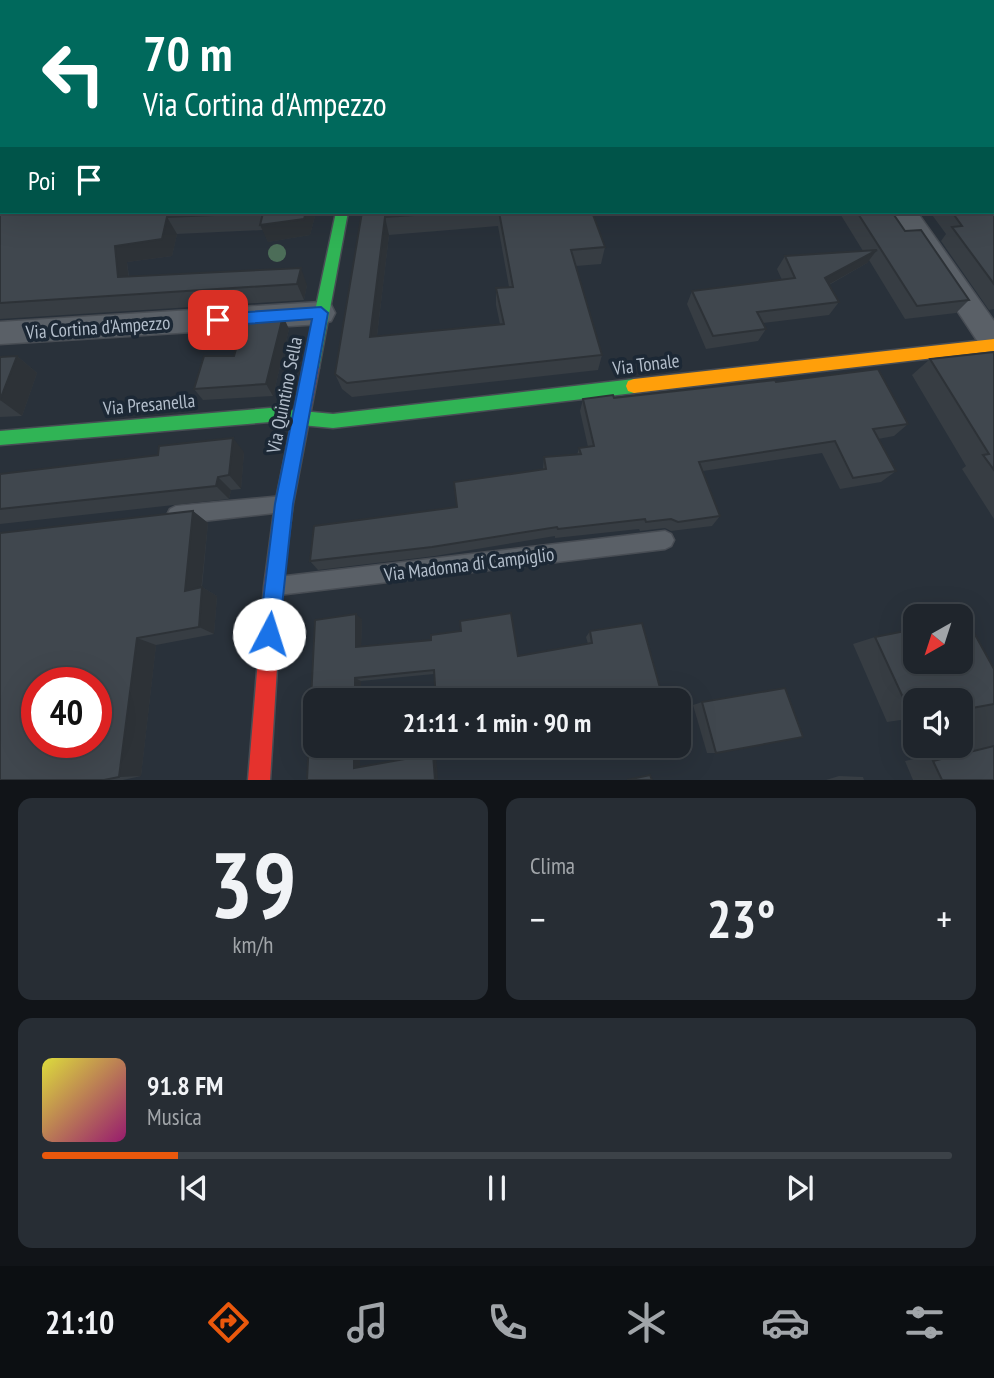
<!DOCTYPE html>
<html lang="it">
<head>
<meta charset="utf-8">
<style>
	:root { --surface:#1f252c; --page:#272d34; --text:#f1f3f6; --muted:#a1a5a9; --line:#3c4248; --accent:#ea580c }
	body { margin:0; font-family:"PT Sans Narrow",sans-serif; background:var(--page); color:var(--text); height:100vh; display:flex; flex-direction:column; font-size:26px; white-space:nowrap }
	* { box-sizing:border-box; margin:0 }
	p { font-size:23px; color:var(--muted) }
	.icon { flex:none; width:38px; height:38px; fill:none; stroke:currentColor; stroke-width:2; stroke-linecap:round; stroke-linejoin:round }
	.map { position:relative; height:780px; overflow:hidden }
	.side { display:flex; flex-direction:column; gap:18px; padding:18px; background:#111418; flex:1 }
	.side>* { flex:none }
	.banner { position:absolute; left:0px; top:0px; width:994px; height:214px; box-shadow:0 7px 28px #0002,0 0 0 2px var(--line); background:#00695c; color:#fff; overflow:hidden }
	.needle { width:46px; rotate:219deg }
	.buttons { position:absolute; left:903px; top:604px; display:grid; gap:14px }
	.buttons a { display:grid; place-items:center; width:70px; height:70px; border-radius:14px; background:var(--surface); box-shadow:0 7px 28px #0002,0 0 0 2px var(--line); font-size:35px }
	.speed { position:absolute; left:21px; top:667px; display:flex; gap:14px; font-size:35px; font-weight:700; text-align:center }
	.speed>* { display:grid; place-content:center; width:91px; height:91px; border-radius:50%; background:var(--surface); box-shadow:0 7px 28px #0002,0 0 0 2px var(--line); line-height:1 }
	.speed .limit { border:10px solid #d22; background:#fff; color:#111 }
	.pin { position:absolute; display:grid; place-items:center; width:60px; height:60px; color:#fff; margin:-30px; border-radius:14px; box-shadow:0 4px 10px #0006 }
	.me { position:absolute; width:77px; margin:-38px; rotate:5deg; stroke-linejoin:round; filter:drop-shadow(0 0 5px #0008) }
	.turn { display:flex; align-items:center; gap:24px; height:147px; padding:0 28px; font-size:32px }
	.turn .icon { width:91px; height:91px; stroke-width:2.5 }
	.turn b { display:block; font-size:49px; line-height:60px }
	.then { display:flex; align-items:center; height:66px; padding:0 28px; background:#0003; gap:14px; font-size:26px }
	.big { font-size:52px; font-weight:600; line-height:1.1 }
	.side .widget { flex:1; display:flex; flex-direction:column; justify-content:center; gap:10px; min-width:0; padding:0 24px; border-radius:14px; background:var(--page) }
	.side .dial { align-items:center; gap:0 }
	.dial b { font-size:91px; line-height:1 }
	.song { display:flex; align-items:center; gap:21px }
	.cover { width:84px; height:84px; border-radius:10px; background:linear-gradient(135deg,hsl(60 70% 55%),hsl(320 70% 35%)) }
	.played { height:7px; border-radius:4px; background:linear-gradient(90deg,var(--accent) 15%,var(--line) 15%) }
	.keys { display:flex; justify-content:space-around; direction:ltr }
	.heat { display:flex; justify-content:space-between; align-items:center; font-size:38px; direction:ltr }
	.side .tiles { flex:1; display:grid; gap:18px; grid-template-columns:1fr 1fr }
	.widget:last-child { grid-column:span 2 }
	.trip { position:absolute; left:303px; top:688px; width:388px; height:70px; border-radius:14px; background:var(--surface); box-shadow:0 7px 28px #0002,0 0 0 2px var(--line); font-weight:600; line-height:70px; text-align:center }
	.menu { display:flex; height:112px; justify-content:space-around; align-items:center; background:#0c0f12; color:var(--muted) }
	.menu .icon { width:49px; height:49px }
	.menu .current { color:var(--accent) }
	.menu b { font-size:32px; color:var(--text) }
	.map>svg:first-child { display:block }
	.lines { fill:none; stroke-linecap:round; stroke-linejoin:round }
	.lane-casing { stroke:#484d54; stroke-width:3 }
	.street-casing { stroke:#484d54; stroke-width:3 }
	.fast-casing { stroke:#484d54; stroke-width:3 }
	.slow-casing { stroke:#484d54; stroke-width:3 }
	.jam-casing { stroke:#484d54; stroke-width:3 }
	.lane { fill:#5a6067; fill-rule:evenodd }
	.street { fill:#5a6067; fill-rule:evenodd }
	.fast { fill:#30b455; fill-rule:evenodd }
	.slow { fill:#ff9f0a; fill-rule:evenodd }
	.jam { fill:#e5322d; fill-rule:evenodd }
	.tree { fill:#4c6d58 }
	.wall { fill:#373d43; fill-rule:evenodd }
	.shaded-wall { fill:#2d3237 }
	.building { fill:#40474e; stroke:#2d3237; stroke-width:2; fill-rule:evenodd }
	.route { fill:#1a73e8; stroke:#114b97; stroke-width:2 }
	.labels { text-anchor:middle; stroke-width:7; stroke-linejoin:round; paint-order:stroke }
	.street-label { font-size:19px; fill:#b3becb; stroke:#1c2835 }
</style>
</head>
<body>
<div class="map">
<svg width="994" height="780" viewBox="0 0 994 780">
	<rect width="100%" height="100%" fill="#29313a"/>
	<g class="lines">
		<!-- lane casing -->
		<g class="lane-casing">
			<g id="lane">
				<rect x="992" y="16" width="2" height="6"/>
				<polygon points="283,496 289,498 292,504 289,510 283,512 176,524 170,521 167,515 170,509 176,506"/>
				<polygon points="665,531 671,534 674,540 671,546 665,549 278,595 271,593 269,586 271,579 278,577"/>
			</g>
		</g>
		<!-- street casing -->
		<g class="street-casing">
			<g id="street">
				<polygon points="892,212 917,212 994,321 994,354 984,351"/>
				<polygon points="321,302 331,305 335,313 331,321 321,324 0,344 0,322"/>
			</g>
		</g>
		<!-- fast casing -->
		<g class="fast-casing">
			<g id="fast">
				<polygon points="402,0 412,0 400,2"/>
				<polygon points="839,0 870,0 837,2"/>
				<rect x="961" y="0" width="10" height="2"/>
				<rect x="992" y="34" width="2" height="8"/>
				<polygon points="336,212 348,212 319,368 316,373 306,373 303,368"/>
				<polygon points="634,379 640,381 642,386 640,391 634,393 333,428 270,422 0,445 0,431 270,408 333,414"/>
			</g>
		</g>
		<!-- slow casing -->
		<g class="slow-casing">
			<g id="slow">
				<rect x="0" y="65" width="2" height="6"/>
				<polygon points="994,339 994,351 634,393 628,391 626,386 628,381 634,379"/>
			</g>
		</g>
		<!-- jam casing -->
		<g class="jam-casing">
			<polygon id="jam" points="311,362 316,363 319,368 293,504 282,587 270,780 248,780 264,587 275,504 303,368 306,363"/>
		</g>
		<!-- lane -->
		<use href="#lane" class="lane"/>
		<!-- street -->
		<use href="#street" class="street"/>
		<!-- fast -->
		<use href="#fast" class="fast"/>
		<!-- slow -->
		<use href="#slow" class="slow"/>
		<!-- jam -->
		<use href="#jam" class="jam"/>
	</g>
	<!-- trees -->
	<circle class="tree" cx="277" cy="253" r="9"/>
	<!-- wall -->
	<g class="wall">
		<polygon points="415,0 693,0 670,2 415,2"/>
		<polygon points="877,0 944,0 946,2 877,2"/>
		<polygon points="994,46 994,309 989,310 941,241 946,234 930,212 992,212"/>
		<polygon points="0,153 2,212 316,212 310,235 268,242 263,230 177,234 172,256 127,262 129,277 307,285 304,300 0,319"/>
		<path d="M 362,212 L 592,212 L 605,247 L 601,264 L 576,266 L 602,355 L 598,370 L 352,397 L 342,389 L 335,374 ZM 498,226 L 509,287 L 496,288 L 496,305 L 500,324 L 377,336 L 389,235 Z"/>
		<polygon points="839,212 892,212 905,231 969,300 956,313 905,319 869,260 867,263 829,285 839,302 829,315 763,323 766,329 758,341 706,349 687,304 692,291 782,280 777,269 785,256 863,251"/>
		<polygon points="289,329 273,396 203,400 194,389 234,356"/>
		<polygon points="994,352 994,519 962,469 966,466 912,375 930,359"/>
		<polygon points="17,356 37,373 22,416 0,417 0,357"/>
		<polygon points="776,382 908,424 894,436 878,439 896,471 881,482 840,489 822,453 703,471 720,516 712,526 671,531 665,528 640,531 639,529 555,538 555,536 435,556 318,570 310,561 457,507 543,469 544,457 577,455 579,448 588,447 580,411 583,399 614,398"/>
		<polygon points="244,452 241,489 231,490 229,499 0,524 0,474"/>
		<polygon points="193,511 208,523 202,587 217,596 214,634 156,645 141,776 123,780 0,780"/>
		<polygon points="362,619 361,647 518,656 588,644 586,637 590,631 662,695 655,698 644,700 436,700 434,674 361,681 360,767 436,755 307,780"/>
		<polygon points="875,637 994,669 994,780 913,780 905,761 973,745 966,709 915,718 887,722 853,644"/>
		<polygon points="702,702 716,753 707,753 693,705"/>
		<polygon points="602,746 628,746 603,750"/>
		<polygon points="839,776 863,777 864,780 826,780"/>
	</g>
	<!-- shaded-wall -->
	<g class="shaded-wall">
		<polygon points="2,50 2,67 0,64 0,51"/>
		<polygon points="306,212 316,212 310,235 268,242 260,225"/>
		<polygon points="167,217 177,234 172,256 127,262 130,293 118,277 115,246"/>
		<polygon points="385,217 389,235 375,352 370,337"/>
		<polygon points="877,250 867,263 817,291 825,278"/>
		<polygon points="301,268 307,285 304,300 297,284"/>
		<polygon points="283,316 289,329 273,396 266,384"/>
		<polygon points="17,356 37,373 22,416 0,400"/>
		<polygon points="233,438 244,452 241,489 229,475"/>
		<polygon points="218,477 231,490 229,499 216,486"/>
		<polygon points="193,511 208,523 200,600 185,591"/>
		<polygon points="202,587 217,596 214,634 199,627"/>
		<polygon points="356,614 362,619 361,652 356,647"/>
		<polygon points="137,638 156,645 141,776 119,777"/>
		<polygon points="355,678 361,681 361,700 355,700"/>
		<polygon points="354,746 360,746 360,767 354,768"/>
		<polygon points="433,754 436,755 438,780 435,780"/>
	</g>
	<!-- building -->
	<g class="building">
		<polygon points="0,0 234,0 234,2 2,2 2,50 0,51"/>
		<polygon points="284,0 362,0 361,2 284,2"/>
		<polygon points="433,0 513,0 514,2 436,2"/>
		<polygon points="737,0 835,0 836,2 731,2"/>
		<polygon points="896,0 944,0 946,2 898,2"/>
		<polygon points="992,44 994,46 994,284 952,227 962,226 952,212 992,212"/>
		<polygon points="0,153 2,153 2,212 306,212 304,219 260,225 263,213 167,217 162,239 115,246 118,277 301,268 297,284 0,303"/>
		<polygon points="362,212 458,212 385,217 370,337 504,324 496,288 513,287 499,212 592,212 605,247 571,250 602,355 347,383 335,374"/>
		<polygon points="857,212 892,212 905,231 921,230 969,300 917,306"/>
		<polygon points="877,250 825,278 839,302 757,312 766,329 713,336 692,291 795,278 785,256"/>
		<polygon points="283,316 266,384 194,389 204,356 234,356 245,318"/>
		<polygon points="994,352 994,470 983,455 989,454 930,359"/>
		<polygon points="17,356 0,400 0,357"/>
		<polygon points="878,369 908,424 873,429 896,471 853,478 835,441 699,462 720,516 678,522 671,519 646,522 645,519 558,529 557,527 432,547 310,561 314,526 457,507 454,482 546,469 544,457 581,454 579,448 594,446 583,399 613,395 614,398 775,380 776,382"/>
		<polygon points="233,438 229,475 218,477 216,486 0,509 0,474 158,455 159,446"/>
		<path d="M 193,511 L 185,591 L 202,587 L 199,627 L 137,638 L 119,777 L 104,780 L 0,780 L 0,533 ZM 37,682 L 96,682 L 96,742 L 37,742 Z"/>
		<polygon points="511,613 518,656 592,643 590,631 642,623 662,695 633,700 596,700 596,699 590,700 436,700 434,670 355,678 355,700 315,700 315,746 354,746 354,768 433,754 435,780 307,780 315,620 356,614 356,647 431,640 431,635 461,631 460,621"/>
		<polygon points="967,620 994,669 994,704 961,710 961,700 915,700 915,718 913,719 875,637 915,629 915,662 961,662 961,621"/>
		<polygon points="785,688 803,737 716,753 702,702"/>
		<polygon points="606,746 628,746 607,749"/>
		<polygon points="994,746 994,780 942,780 933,761"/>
		<polygon points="650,775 652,780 627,780"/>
	</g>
	<!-- route -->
	<polygon class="route" points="321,307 328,313 293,504 279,634 276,641 269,644 262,641 259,634 275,504 312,319 218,326 211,320 218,314"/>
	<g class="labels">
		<!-- street labels -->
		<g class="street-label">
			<text transform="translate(98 327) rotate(-4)" y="7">Via Cortina d'Ampezzo</text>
			<text transform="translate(646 364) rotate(-7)" y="7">Via Tonale</text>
			<text transform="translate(284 395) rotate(-79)" y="7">Via Quintino Sella</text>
			<text transform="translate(149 404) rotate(-5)" y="7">Via Presanella</text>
			<text transform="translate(469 564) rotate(-7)" y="7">Via Madonna di Campiglio</text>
		</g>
	</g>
</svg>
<div class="buttons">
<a><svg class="needle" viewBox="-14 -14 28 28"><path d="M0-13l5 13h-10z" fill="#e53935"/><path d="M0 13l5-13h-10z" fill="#a1a5a9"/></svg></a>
<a><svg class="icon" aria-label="sound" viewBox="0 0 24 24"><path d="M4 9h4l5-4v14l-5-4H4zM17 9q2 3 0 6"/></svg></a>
</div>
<div class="speed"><div class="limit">40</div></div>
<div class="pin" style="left:218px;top:320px;background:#d93025"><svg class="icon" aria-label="arrive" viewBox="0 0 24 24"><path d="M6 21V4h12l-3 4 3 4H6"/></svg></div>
<svg class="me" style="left:269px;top:634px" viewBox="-20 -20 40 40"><circle r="19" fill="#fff"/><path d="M0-13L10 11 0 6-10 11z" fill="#1a73e8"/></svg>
<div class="trip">21:11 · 1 min · 90 m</div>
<div class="banner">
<div class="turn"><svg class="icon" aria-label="left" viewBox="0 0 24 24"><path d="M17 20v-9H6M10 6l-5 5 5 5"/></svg><div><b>70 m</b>Via Cortina d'Ampezzo</div></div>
<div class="then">Poi<svg class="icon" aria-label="arrive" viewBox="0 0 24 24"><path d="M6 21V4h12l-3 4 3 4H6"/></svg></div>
</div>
</div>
<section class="side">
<div class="tiles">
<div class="widget dial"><b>39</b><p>km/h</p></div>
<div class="widget"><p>Clima</p>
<div class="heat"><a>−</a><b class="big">23°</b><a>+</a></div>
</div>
<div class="widget">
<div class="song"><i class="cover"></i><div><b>91.8 FM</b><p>Musica</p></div></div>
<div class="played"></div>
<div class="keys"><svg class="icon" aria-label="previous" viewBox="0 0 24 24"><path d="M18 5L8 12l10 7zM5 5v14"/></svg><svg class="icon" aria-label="pause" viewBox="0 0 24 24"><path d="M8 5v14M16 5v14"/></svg><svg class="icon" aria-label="next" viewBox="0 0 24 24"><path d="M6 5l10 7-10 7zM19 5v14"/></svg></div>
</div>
</div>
</section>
<nav class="menu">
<b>21:10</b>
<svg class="icon current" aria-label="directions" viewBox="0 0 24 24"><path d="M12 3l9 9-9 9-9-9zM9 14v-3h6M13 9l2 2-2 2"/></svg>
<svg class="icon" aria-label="music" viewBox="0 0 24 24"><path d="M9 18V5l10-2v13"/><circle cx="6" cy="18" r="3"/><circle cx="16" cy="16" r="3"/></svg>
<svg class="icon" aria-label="phone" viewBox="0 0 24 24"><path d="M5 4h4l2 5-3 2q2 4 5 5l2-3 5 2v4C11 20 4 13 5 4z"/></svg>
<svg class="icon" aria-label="climate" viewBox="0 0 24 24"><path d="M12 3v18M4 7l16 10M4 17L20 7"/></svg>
<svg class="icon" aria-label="car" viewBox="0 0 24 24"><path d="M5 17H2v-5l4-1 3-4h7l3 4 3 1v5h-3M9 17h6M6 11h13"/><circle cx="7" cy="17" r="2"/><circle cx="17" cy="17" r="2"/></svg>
<svg class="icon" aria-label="filters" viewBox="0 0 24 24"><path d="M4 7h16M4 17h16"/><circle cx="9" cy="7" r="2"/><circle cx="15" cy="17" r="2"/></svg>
</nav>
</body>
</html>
